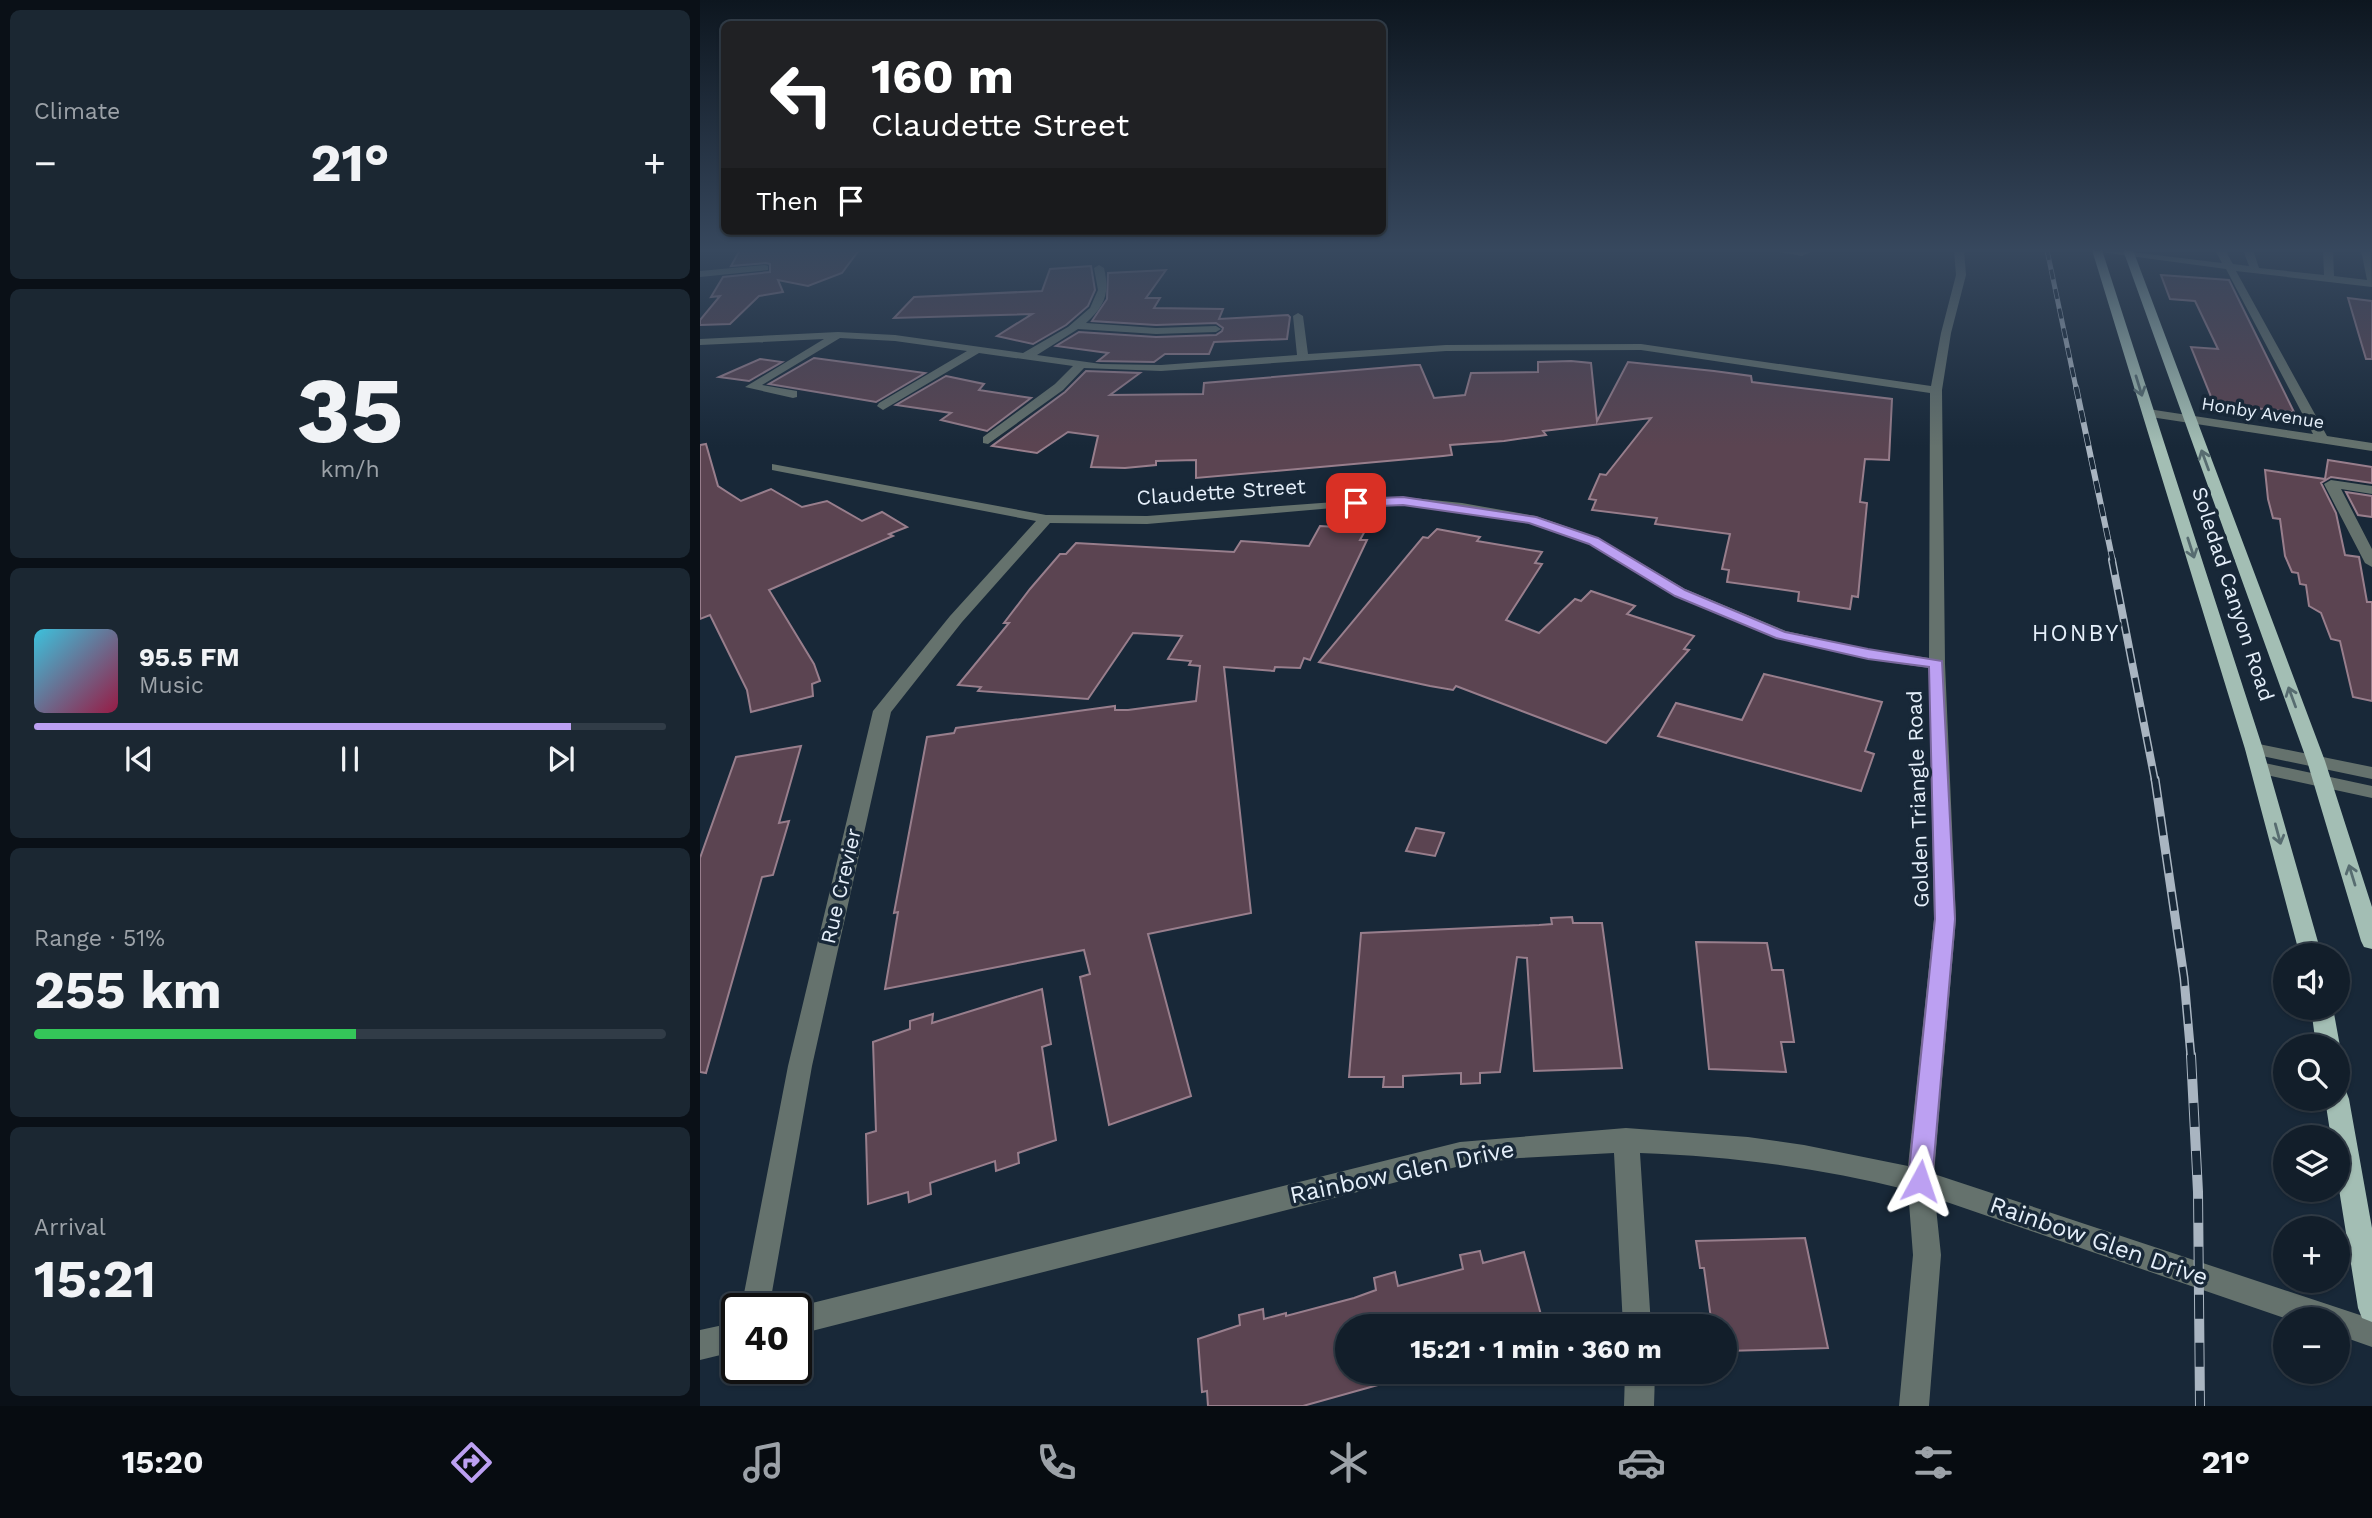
<!DOCTYPE html>
<html lang="en">
<head>
<meta charset="utf-8">
<style>
	:root { --surface:#121e2a; --page:#1b2732; --text:#f1f3f6; --muted:#9ca2a8; --line:#313c47; --accent:#bca0f2 }
	body { margin:0; font-family:"Work Sans",sans-serif; background:var(--page); color:var(--text); height:100vh; display:flex; flex-direction:column; font-size:26px; white-space:nowrap }
	* { box-sizing:border-box; margin:0 }
	p { font-size:23px; color:var(--muted) }
	.icon { flex:none; width:38px; height:38px; fill:none; stroke:currentColor; stroke-width:2; stroke-linecap:round; stroke-linejoin:round }
	.map { position:relative; flex:1; overflow:hidden }
	.drawer { display:flex; flex-direction:column; gap:10px; padding:10px; background:#0a1017; width:700px }
	.drawer>* { flex:none }
	.banner { position:absolute; left:21px; top:21px; width:665px; height:214px; border-radius:10px; box-shadow:0 2px 5px #0004,0 0 0 2px var(--line); background:#202124; color:#fff; overflow:hidden }
	.fabs { position:absolute; left:1573px; top:943px; display:grid; gap:14px }
	.fabs a { display:grid; place-items:center; width:77px; height:77px; border-radius:50%; background:var(--surface); box-shadow:0 2px 5px #0004,0 0 0 2px var(--line); font-size:35px }
	.speed { position:absolute; left:21px; top:1293px; display:flex; gap:14px; font-size:35px; font-weight:700; text-align:center }
	.speed>* { display:grid; place-content:center; width:91px; height:91px; border-radius:50%; background:var(--surface); box-shadow:0 2px 5px #0004,0 0 0 2px var(--line); line-height:1 }
	.speed .limit { border:4px solid #111; border-radius:10px; background:#fff; color:#111 }
	.pin { position:absolute; display:grid; place-items:center; width:60px; height:60px; color:#fff; margin:-30px; border-radius:14px; box-shadow:0 4px 10px #0006 }
	.me { position:absolute; width:77px; margin:-38px; rotate:5deg; stroke-linejoin:round; filter:drop-shadow(0 0 5px #0008) }
	.turn { display:flex; align-items:center; gap:24px; height:147px; padding:0 35px; font-size:32px }
	.turn .icon { width:91px; height:91px; stroke-width:2.5 }
	.turn b { display:block; font-size:49px; line-height:60px }
	.then { display:flex; align-items:center; height:66px; padding:0 35px; background:#0003; gap:14px; font-size:26px }
	.big { font-size:52px; font-weight:700; line-height:1.1 }
	.drawer .widget { flex:1; display:flex; flex-direction:column; justify-content:center; gap:10px; min-width:0; padding:0 24px; border-radius:10px; background:var(--page) }
	.drawer .dial { align-items:center; gap:0 }
	.dial b { font-size:91px; line-height:1 }
	.song { display:flex; align-items:center; gap:21px }
	.cover { width:84px; height:84px; border-radius:10px; background:linear-gradient(135deg,hsl(190 70% 55%),hsl(340 70% 35%)) }
	.played { height:7px; border-radius:4px; background:linear-gradient(90deg,var(--accent) 85%,var(--line) 85%) }
	.keys { display:flex; justify-content:space-around; direction:ltr }
	.heat { display:flex; justify-content:space-between; align-items:center; font-size:38px; direction:ltr }
	.charge { height:10px; border-radius:5px; background:linear-gradient(90deg,#34c759 51%,var(--line) 0) }
	.trip { position:absolute; left:635px; top:1314px; width:402px; height:70px; border-radius:35px; background:var(--surface); box-shadow:0 2px 5px #0004,0 0 0 2px var(--line); font-weight:700; line-height:70px; text-align:center }
	.dock { display:flex; height:112px; justify-content:space-around; align-items:center; background:#070c11; color:var(--muted) }
	.dock .icon { width:49px; height:49px }
	.dock .on { color:var(--accent) }
	.dock b { font-size:32px; color:var(--text) }
	main { display:flex; flex:1; min-height:0 }
	.map>svg:first-child { display:block }
	.building { fill:#5b4451; stroke:#987e8c; stroke-width:2 }
	.lines { fill:none; stroke-linecap:round; stroke-linejoin:round }
	.minor { fill:#65726d; fill-rule:evenodd }
	.major { fill:#a3beb4; fill-rule:evenodd }
	.rail-far4-casing { stroke:#a9b5c1; stroke-width:5 }
	.rail-far3-casing { stroke:#a9b5c1; stroke-width:6 }
	.rail-far2-casing { stroke:#a9b5c1; stroke-width:8 }
	.rail-far1-casing { stroke:#a9b5c1; stroke-width:9 }
	.rail-casing { stroke:#a9b5c1; stroke-width:10 }
	.rail-far4 { stroke:#182838; stroke-width:3.5; stroke-dasharray:10; stroke-linecap:butt }
	.rail-far3 { stroke:#182838; stroke-width:4.5; stroke-dasharray:12; stroke-linecap:butt }
	.rail-far2 { stroke:#182838; stroke-width:5; stroke-dasharray:15; stroke-linecap:butt }
	.rail-far1 { stroke:#182838; stroke-width:6; stroke-dasharray:19; stroke-linecap:butt }
	.rail { stroke:#182838; stroke-width:8; stroke-dasharray:24; stroke-linecap:butt }
	.oneway { stroke:#576c70 }
	.route { fill:#bca0f2; stroke:#7a689d; stroke-width:2 }
	.labels { text-anchor:middle; stroke-width:7; stroke-linejoin:round; paint-order:stroke }
	.far-street-label { font-size:18px; fill:#e5effa; stroke:#182838 }
	.street-label { font-size:21px; fill:#e5effa; stroke:#182838 }
	.neighbourhood-label { font-size:23px; letter-spacing:2px; fill:#e5effa; stroke:#182838 }
	.near-street-label { font-size:24px; fill:#e5effa; stroke:#182838 }
</style>
</head>
<body>
<main>
<section class="drawer">
<div class="widget"><p>Climate</p>
<div class="heat"><a>−</a><b class="big">21°</b><a>+</a></div>
</div>
<div class="widget dial"><b>35</b><p>km/h</p></div>
<div class="widget">
<div class="song"><i class="cover"></i><div><b>95.5 FM</b><p>Music</p></div></div>
<div class="played"></div>
<div class="keys"><svg class="icon" aria-label="previous" viewBox="0 0 24 24"><path d="M18 5L8 12l10 7zM5 5v14"/></svg><svg class="icon" aria-label="pause" viewBox="0 0 24 24"><path d="M8 5v14M16 5v14"/></svg><svg class="icon" aria-label="next" viewBox="0 0 24 24"><path d="M6 5l10 7-10 7zM19 5v14"/></svg></div>
</div>
<div class="widget"><p>Range · 51%</p><b class="big">255 km</b><div class="charge"></div></div>
<div class="widget"><p>Arrival</p><b class="big">15:21</b></div>
</section>
<div class="map">
<svg width="1672" height="1406" viewBox="0 0 1672 1406">
	<rect width="100%" height="100%" fill="#182838"/>
	<!-- building -->
	<g class="building">
		<polygon points="40,250 159,250 142,273 108,286 78,280 83,292 59,296 30,324 0,325 0,320 20,296 11,297 23,277 70,272 70,264 66,263 31,266"/>
		<polygon points="391,266 395,290 388,306 366,325 333,344 297,336 332,314 194,318 214,297 342,291 350,269"/>
		<polygon points="466,270 446,298 460,298 454,308 523,309 519,319 588,315 590,317 587,339 514,342 509,354 465,354 454,362 398,361 408,353 356,346 379,332 456,337 516,335 522,331 523,328 516,323 456,325 392,321 407,299 408,273"/>
		<polygon points="1461,275 1529,280 1594,412 1514,404 1491,347 1518,349 1495,301 1470,299"/>
		<polygon points="1648,298 1672,301 1672,359 1666,359"/>
		<polygon points="114,358 203,370 225,373 176,402 69,384"/>
		<polygon points="60,359 82,362 49,381 19,377"/>
		<polygon points="871,361 891,363 897,421 928,362 1014,371 1051,376 1052,382 1192,399 1189,460 1165,459 1160,502 1167,503 1158,597 1152,596 1150,609 1098,601 1099,592 1027,582 1029,570 1022,569 1030,534 955,524 957,518 892,510 896,500 889,499 900,474 906,475 951,418 843,431 846,435 804,441 750,445 752,455 743,456 496,478 496,460 456,461 456,465 425,468 391,467 398,436 368,432 337,453 292,446 365,392 386,371 440,373 410,395 503,394 504,383 715,365 720,365 734,398 765,395 771,373 838,372 838,362"/>
		<polygon points="246,376 284,384 279,390 331,398 287,431 241,420 251,413 196,405"/>
		<polygon points="6,444 18,486 41,501 71,489 102,507 127,501 162,521 182,512 207,527 189,534 193,536 69,590 114,664 120,681 112,684 113,696 51,712 47,690 10,615 0,619 0,445"/>
		<polygon points="1628,460 1672,467 1672,483 1631,477 1621,483 1636,513 1645,555 1659,557 1667,602 1672,602 1672,701 1653,697 1640,641 1631,639 1621,613 1609,606 1606,585 1600,584 1598,573 1592,572 1585,556 1580,519 1573,518 1568,499 1565,470 1625,479"/>
		<polygon points="1646,492 1672,496 1672,517 1658,515"/>
		<polygon points="620,526 666,529 660,540 667,540 610,660 604,658 600,668 575,667 574,671 524,667 551,913 448,934 491,1096 409,1125 380,977 390,974 384,950 185,989 198,912 194,913 227,737 254,733 256,728 378,711 415,706 415,710 428,710 496,701 500,666 489,665 491,661 468,659 482,636 433,633 388,699 278,691 281,687 258,685 309,623 304,623 330,589 360,554 366,554 376,543 534,552 541,541 609,546"/>
		<polygon points="737,529 780,537 777,541 842,552 835,563 842,564 806,620 839,633 875,599 881,601 891,591 935,606 927,614 994,636 984,649 989,650 906,743 756,686 753,690 730,686 619,662 723,537 728,538"/>
		<polygon points="1064,674 1182,702 1165,751 1174,754 1161,791 958,736 976,703 1042,720"/>
		<polygon points="101,746 79,823 89,821 73,875 62,877 6,1073 0,1072 0,858 36,757"/>
		<polygon points="716,828 744,833 735,856 706,851"/>
		<polygon points="872,917 873,923 902,923 922,1068 834,1071 827,958 817,957 800,1072 780,1073 780,1083 761,1084 761,1073 703,1076 703,1087 683,1087 684,1077 649,1077 661,933 839,925 852,924 851,918"/>
		<polygon points="996,942 1067,943 1072,970 1083,970 1094,1042 1081,1042 1086,1072 1009,1069"/>
		<polygon points="342,989 351,1044 342,1047 356,1140 318,1153 319,1163 296,1171 295,1161 230,1183 231,1194 209,1202 208,1192 168,1204 166,1134 176,1131 173,1042 210,1029 210,1021 233,1014 232,1023"/>
		<polygon points="1105,1238 1128,1348 1026,1351 1026,1326 1012,1326 1004,1268 1000,1268 996,1241"/>
		<polygon points="780,1251 783,1263 824,1252 844,1326 648,1326 648,1372 703,1372 703,1378 603,1406 508,1406 507,1391 502,1392 498,1339 540,1325 539,1315 563,1309 564,1319 586,1313 586,1316 654,1298 676,1290 674,1278 695,1272 698,1286 763,1269 760,1255"/>
	</g>
	<g class="lines">
		<!-- minor -->
		<g class="minor">
			<polygon points="1069,250 1115,250 1102,256"/>
			<path d="M 1254,250 L 1264,250 L 1266,275 L 1251,333 L 1242,390 L 1245,664 L 1256,919 L 1234,1174 L 1672,1319 L 1672,1347 L 1638,1335 L 1638,1320 L 1590,1320 L 1235,1198 L 1241,1255 L 1229,1406 L 1199,1406 L 1213,1255 L 1208,1190 C 1119,1168 1031,1156 940,1153 L 951,1326 L 923,1326 L 914,1153 L 819,1158 L 760,1166 L 96,1335 L 96,1309 L 90,1309 L 96,1307 L 760,1142 L 926,1128 L 1048,1137 L 1104,1145 L 1208,1166 L 1234,919 L 1229,668 L 1168,659 L 1075,638 L 975,595 L 889,544 L 828,523 L 762,511 L 703,505 L 633,508 L 447,524 L 350,523 L 262,622 L 191,712 L 112,1066 L 69,1309 L 41,1309 L 88,1066 L 173,711 L 250,616 L 336,521 L 77,471 L 72,470 L 72,464 L 346,515 L 447,516 L 703,497 L 762,503 L 836,516 L 899,538 L 985,589 L 1086,631 L 1168,649 L 1229,658 L 1230,393 L 941,350 L 746,351 L 461,371 L 384,368 L 363,390 L 288,444 L 283,443 L 283,437 L 355,384 L 373,366 L 279,353 L 183,410 L 177,406 L 179,403 L 267,351 L 195,341 L 140,338 L 62,385 L 97,391 L 97,397 L 93,398 L 45,387 L 124,339 L 0,345 L 0,339 L 138,332 L 195,335 L 323,353 L 368,327 L 390,308 L 398,290 L 394,268 L 399,265 L 404,268 C 410,293 405,306 386,323 L 456,328 L 516,326 L 521,329 L 516,332 L 456,334 L 378,329 L 337,355 L 401,364 L 461,365 L 597,355 L 593,316 L 598,313 L 603,316 L 608,354 L 746,345 L 941,344 L 1231,386 L 1241,333 L 1256,275 Z"/>
			<polygon points="1415,250 1522,263 1515,250 1525,250 1533,264 1549,266 1543,250 1553,250 1559,268 1624,275 1623,250 1633,250 1634,276 1667,280 1661,250 1671,250 1672,287 1536,271 1627,436 1672,443 1672,451 1444,416 1444,410 1448,409 1613,434 1526,269 1393,251"/>
			<polygon points="65,265 68,266 68,270 0,277 0,271"/>
			<polygon points="1631,480 1672,486 1672,494 1641,489 1672,549 1672,567 1665,563 1624,484"/>
			<polygon points="1554,743 1672,767 1672,779 1548,753 1545,749 1548,745"/>
			<polygon points="1560,762 1672,786 1672,798 1553,772 1551,768"/>
			<polygon points="37,1322 37,1351 0,1360 0,1330"/>
			<polygon points="925,1372 955,1372 954,1406 924,1406"/>
		</g>
		<!-- major -->
		<g class="major">
			<polygon points="1392,250 1402,250 1563,749 1622,956 1600,956 1545,749"/>
			<polygon points="1423,250 1433,250 1625,761 1672,907 1672,949 1664,947 1661,941 1607,761"/>
			<polygon points="1611,1008 1633,1008 1640,1046 1638,1050 1638,1046 1616,1046"/>
			<polygon points="1638,1089 1646,1091 1649,1099 1672,1228 1672,1322 1662,1318 1658,1308 1638,1183 1638,1138 1631,1138 1625,1099 1638,1099"/>
		</g>
		<!-- rail-far4 casing -->
		<g class="rail-far4-casing">
			<polyline id="rail-far4" points="1347,250 1376,388"/>
		</g>
		<!-- rail-far3 casing -->
		<g class="rail-far3-casing">
			<polyline id="rail-far3" points="1376,387 1413,562"/>
		</g>
		<!-- rail-far2 casing -->
		<g class="rail-far2-casing">
			<polyline id="rail-far2" points="1412,560 1455,781"/>
		</g>
		<!-- rail-far1 casing -->
		<g class="rail-far1-casing">
			<polyline id="rail-far1" points="1455,779 1484,978 1491,1057"/>
		</g>
		<!-- rail casing -->
		<g class="rail-casing">
			<polyline id="rail" points="1491,1055 1498,1192 1500,1406"/>
		</g>
		<!-- rail-far4 -->
		<use href="#rail-far4" class="rail-far4"/>
		<!-- rail-far3 -->
		<use href="#rail-far3" class="rail-far3"/>
		<!-- rail-far2 -->
		<use href="#rail-far2" class="rail-far2"/>
		<!-- rail-far1 -->
		<use href="#rail-far1" class="rail-far1"/>
		<!-- rail -->
		<use href="#rail" class="rail"/>
	</g>
	<!-- one-way arrows -->
	<defs><path id="oneway-shaft" d="M-6 0H5M1.5-3L5.5 0L1.5 3" fill="none" stroke-width="1.6" stroke-linecap="round" stroke-linejoin="round" transform="scale(1.75)"/></defs>
	<g class="oneway">
		<use href="#oneway-shaft" transform="translate(1439 386) rotate(73)"/>
		<use href="#oneway-shaft" transform="translate(1505 460) rotate(-110)"/>
		<use href="#oneway-shaft" transform="translate(1491 548) rotate(72)"/>
		<use href="#oneway-shaft" transform="translate(1592 697) rotate(-110)"/>
		<use href="#oneway-shaft" transform="translate(1578 834) rotate(75)"/>
		<use href="#oneway-shaft" transform="translate(1652 875) rotate(-107)"/>
	</g>
	<!-- sky -->
	<linearGradient id="sky" x2="0" y2="1"><stop stop-color="#0d161f"/><stop offset="0.56" stop-color="#37485e"/><stop offset="1" stop-color="#37485e" stop-opacity="0"/></linearGradient>
	<rect width="1672" height="447" fill="url(#sky)"/>
	<!-- route -->
	<polygon class="route" points="703,497 836,517 898,538 985,590 1085,632 1168,649 1242,661 1255,919 1232,1181 1228,1189 1220,1192 1212,1189 1208,1181 1235,919 1229,667 1168,659 1076,638 975,596 889,544 829,523 703,505 656,507 650,503 656,499"/>
	<g class="labels">
		<!-- far-street labels -->
		<g class="far-street-label">
			<text transform="translate(1563 413) rotate(9)" y="6">Honby Avenue</text>
		</g>
		<!-- street labels -->
		<g class="street-label">
			<text transform="translate(521 492) rotate(-4)" y="7">Claudette Street</text>
			<text transform="translate(1533 594) rotate(72)" y="7">Soledad Canyon Road</text>
			<text transform="translate(1218 799) rotate(-92)" y="7">Golden Triangle Road</text>
			<text transform="translate(141 886) rotate(-77)" y="7">Rue Crevier</text>
		</g>
		<!-- neighbourhood labels -->
		<g class="neighbourhood-label">
			<text x="1376" y="641">HONBY</text>
		</g>
		<!-- near-street labels -->
		<g class="near-street-label">
			<text transform="translate(702 1172) rotate(-12)" y="8">Rainbow Glen Drive</text>
			<text transform="translate(1399 1241) rotate(19)" y="8">Rainbow Glen Drive</text>
		</g>
	</g>
</svg>
<div class="fabs">
<a><svg class="icon" aria-label="sound" viewBox="0 0 24 24"><path d="M4 9h4l5-4v14l-5-4H4zM17 9q2 3 0 6"/></svg></a>
<a><svg class="icon" aria-label="search" viewBox="0 0 24 24"><circle cx="10" cy="10" r="6"/><path d="M15 15l6 6"/></svg></a>
<a><svg class="icon" aria-label="layers" viewBox="0 0 24 24"><path d="M12 4l9 5-9 5-9-5zM3 14l9 5 9-5"/></svg></a>
<a>+</a>
<a>−</a>
</div>
<div class="speed"><div class="limit">40</div></div>
<div class="pin" style="left:656px;top:503px;background:#d93025"><svg class="icon" aria-label="arrive" viewBox="0 0 24 24"><path d="M6 21V4h12l-3 4 3 4H6"/></svg></div>
<svg class="me" style="left:1220px;top:1181px" viewBox="-20 -20 40 40"><path d="M0-17L14 15 0 8-14 15z" fill="#bca0f2" stroke="#fff" stroke-width="4"/></svg>
<div class="trip">15:21 · 1 min · 360 m</div>
<div class="banner">
<div class="turn"><svg class="icon" aria-label="left" viewBox="0 0 24 24"><path d="M17 20v-9H6M10 6l-5 5 5 5"/></svg><div><b>160 m</b>Claudette Street</div></div>
<div class="then">Then<svg class="icon" aria-label="arrive" viewBox="0 0 24 24"><path d="M6 21V4h12l-3 4 3 4H6"/></svg></div>
</div>
</div>
</main>
<nav class="dock">
<b>15:20</b>
<svg class="icon on" aria-label="directions" viewBox="0 0 24 24"><path d="M12 3l9 9-9 9-9-9zM9 14v-3h6M13 9l2 2-2 2"/></svg>
<svg class="icon" aria-label="music" viewBox="0 0 24 24"><path d="M9 18V5l10-2v13"/><circle cx="6" cy="18" r="3"/><circle cx="16" cy="16" r="3"/></svg>
<svg class="icon" aria-label="phone" viewBox="0 0 24 24"><path d="M5 4h4l2 5-3 2q2 4 5 5l2-3 5 2v4C11 20 4 13 5 4z"/></svg>
<svg class="icon" aria-label="climate" viewBox="0 0 24 24"><path d="M12 3v18M4 7l16 10M4 17L20 7"/></svg>
<svg class="icon" aria-label="car" viewBox="0 0 24 24"><path d="M5 17H2v-5l4-1 3-4h7l3 4 3 1v5h-3M9 17h6M6 11h13"/><circle cx="7" cy="17" r="2"/><circle cx="17" cy="17" r="2"/></svg>
<svg class="icon" aria-label="filters" viewBox="0 0 24 24"><path d="M4 7h16M4 17h16"/><circle cx="9" cy="7" r="2"/><circle cx="15" cy="17" r="2"/></svg>
<b>21°</b>
</nav>
</body>
</html>
